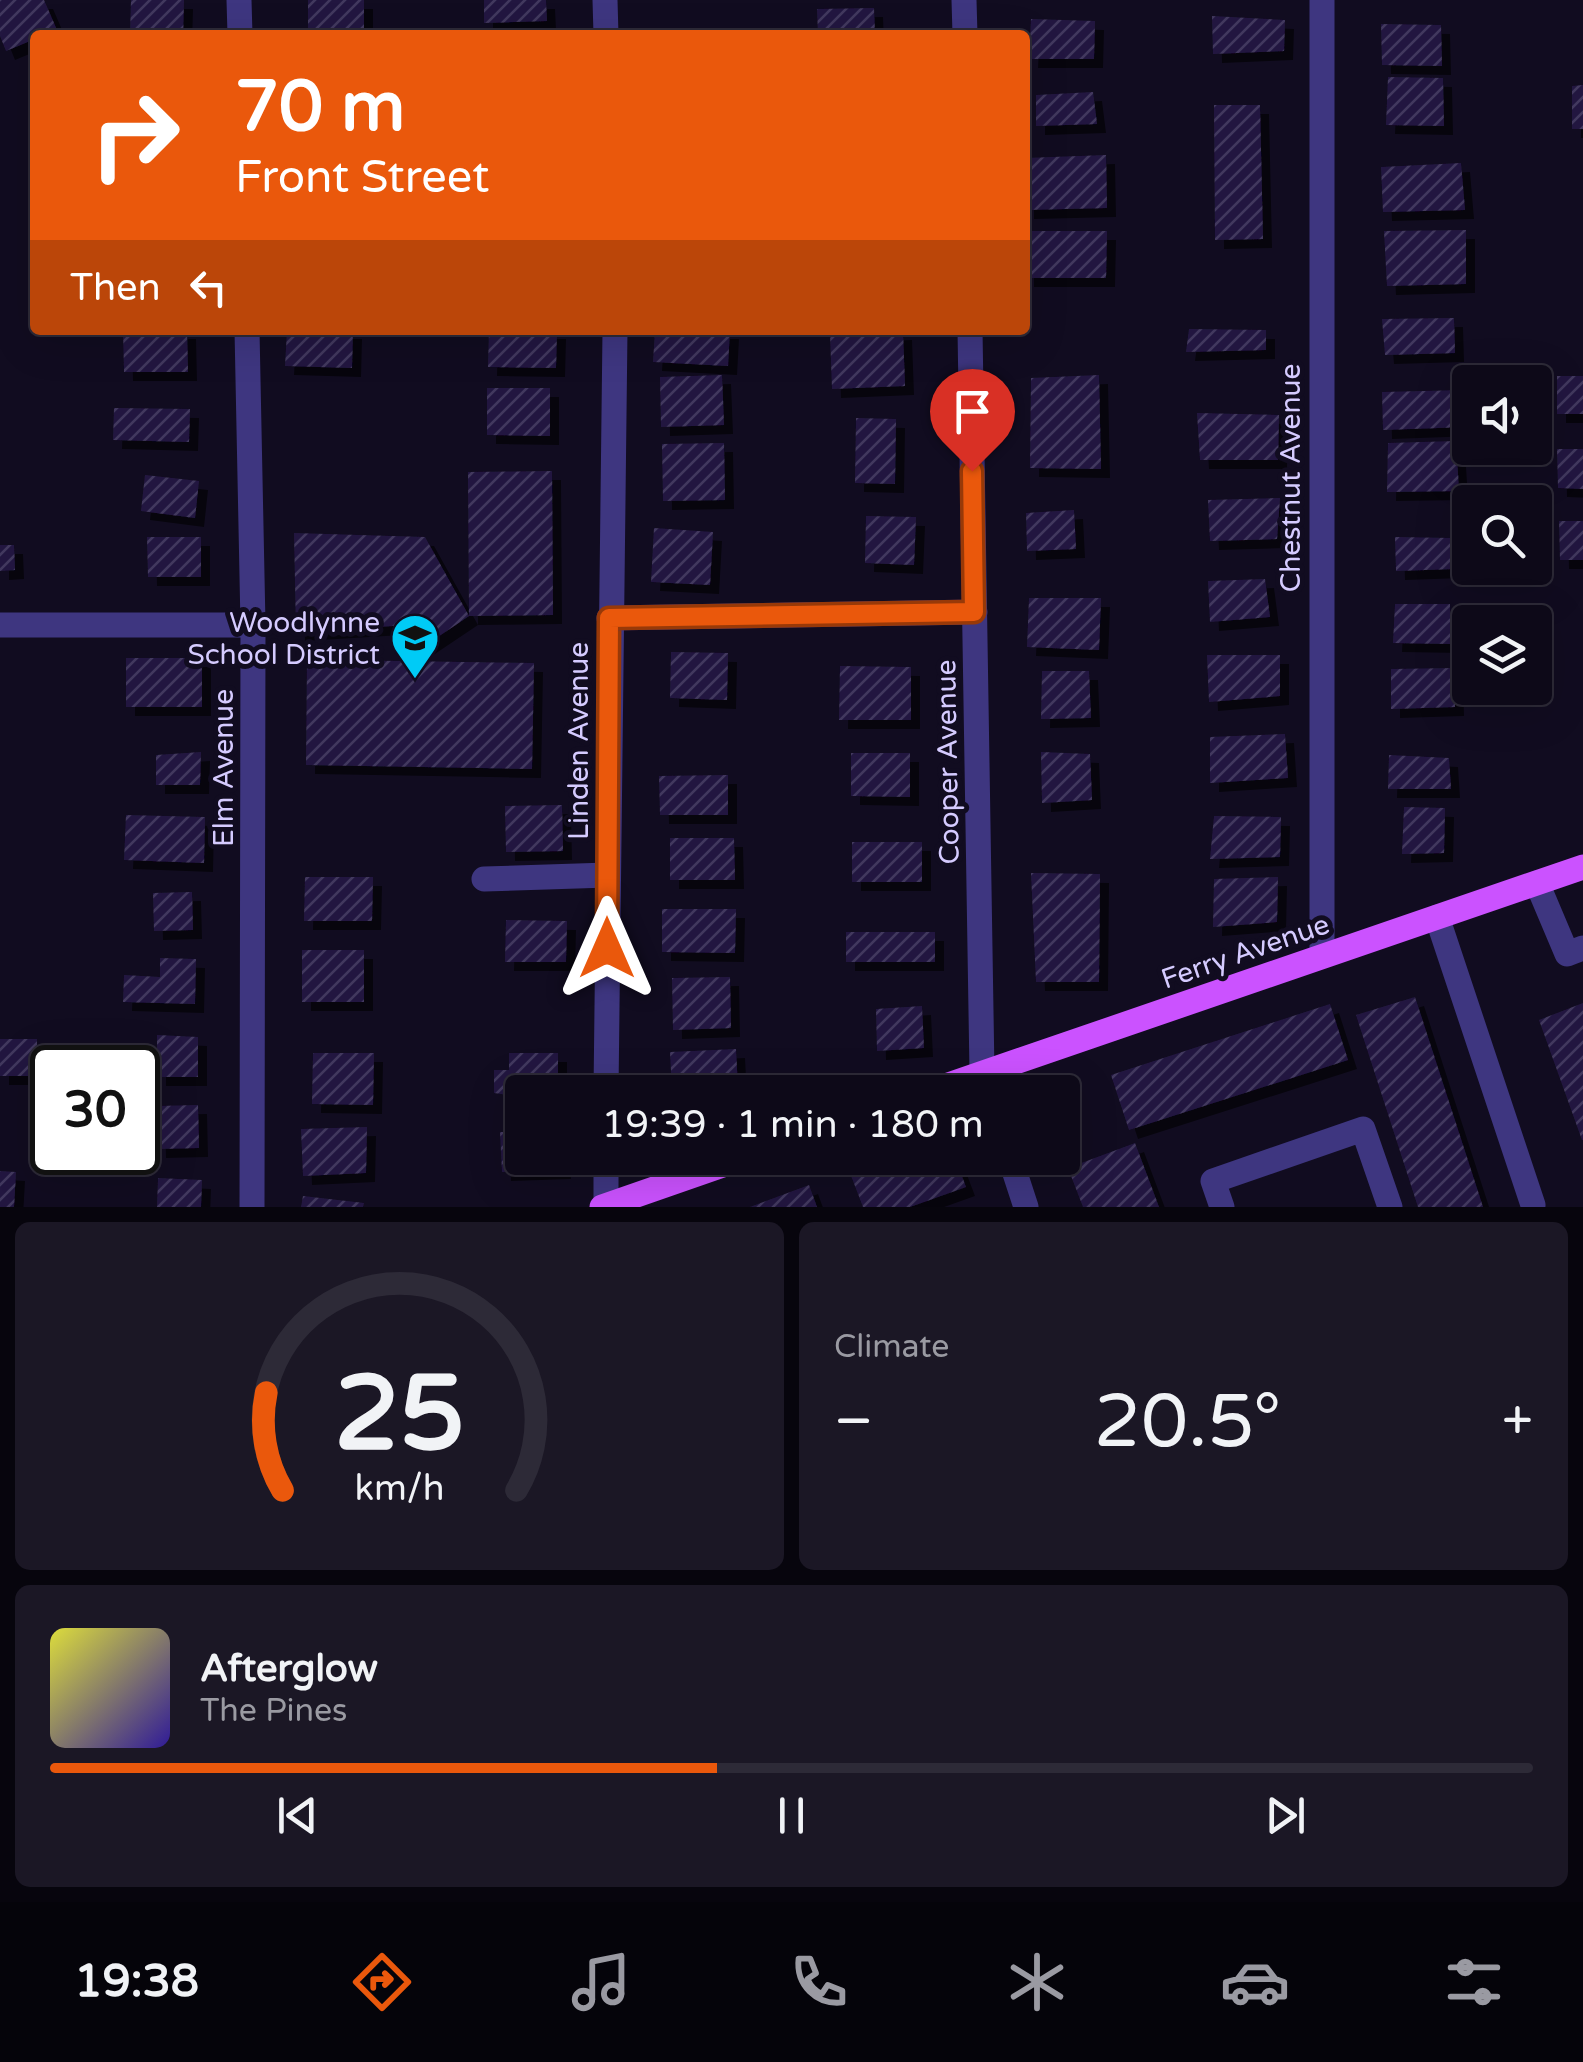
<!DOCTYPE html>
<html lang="en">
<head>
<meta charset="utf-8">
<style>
	:root { --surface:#0d0918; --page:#1b1725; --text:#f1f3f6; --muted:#9a9aa2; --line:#2d2a37; --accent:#ea580c }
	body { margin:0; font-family:"Varela Round",sans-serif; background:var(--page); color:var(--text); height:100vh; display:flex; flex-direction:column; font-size:38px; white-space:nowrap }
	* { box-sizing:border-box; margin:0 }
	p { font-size:32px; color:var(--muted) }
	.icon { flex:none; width:55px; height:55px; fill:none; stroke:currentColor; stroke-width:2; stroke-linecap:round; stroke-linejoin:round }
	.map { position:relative; height:1207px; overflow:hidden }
	.details { display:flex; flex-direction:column; gap:15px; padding:15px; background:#07050d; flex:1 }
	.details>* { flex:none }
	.top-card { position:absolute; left:30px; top:30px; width:1000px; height:305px; border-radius:10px; box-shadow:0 10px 40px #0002,0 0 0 2px var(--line); background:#ea580c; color:#fff; overflow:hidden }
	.fabs { position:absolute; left:1452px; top:365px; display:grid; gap:20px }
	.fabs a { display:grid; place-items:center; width:100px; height:100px; border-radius:10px; background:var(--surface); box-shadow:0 10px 40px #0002,0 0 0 2px var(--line); font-size:50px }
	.speed { position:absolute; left:30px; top:1045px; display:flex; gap:20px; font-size:50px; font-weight:700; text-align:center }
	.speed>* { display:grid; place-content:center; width:130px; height:130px; border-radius:50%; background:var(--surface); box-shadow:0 10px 40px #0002,0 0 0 2px var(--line); line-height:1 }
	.speed .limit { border:5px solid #111; border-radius:15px; background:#fff; color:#111 }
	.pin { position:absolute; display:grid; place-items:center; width:85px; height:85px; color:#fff; margin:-102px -42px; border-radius:50% 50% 50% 0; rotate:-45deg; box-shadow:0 0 10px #0007 }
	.pin .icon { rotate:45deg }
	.me { position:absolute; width:110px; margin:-55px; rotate:0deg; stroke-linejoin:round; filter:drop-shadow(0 0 8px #0008) }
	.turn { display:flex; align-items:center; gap:35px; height:210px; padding:0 40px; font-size:45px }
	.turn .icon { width:130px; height:130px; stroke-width:2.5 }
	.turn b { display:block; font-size:70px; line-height:85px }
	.then { display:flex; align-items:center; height:95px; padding:0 40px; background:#0003; gap:20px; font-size:38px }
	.big { font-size:75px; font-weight:600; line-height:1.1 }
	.details .tile { flex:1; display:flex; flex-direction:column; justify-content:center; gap:15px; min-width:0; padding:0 35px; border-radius:15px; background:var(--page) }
	.details .dial { align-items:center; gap:0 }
	.dial svg { height:260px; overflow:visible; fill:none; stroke:var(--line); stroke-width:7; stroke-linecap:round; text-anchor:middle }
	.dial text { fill:var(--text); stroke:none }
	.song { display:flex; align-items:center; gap:30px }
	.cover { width:120px; height:120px; border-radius:15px; background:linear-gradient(135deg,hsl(60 70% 55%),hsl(250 70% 35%)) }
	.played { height:10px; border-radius:5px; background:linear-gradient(90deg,var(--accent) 45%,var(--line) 45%) }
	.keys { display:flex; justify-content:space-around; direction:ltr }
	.heat { display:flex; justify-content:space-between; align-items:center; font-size:55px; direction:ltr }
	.details .tiles { flex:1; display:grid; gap:15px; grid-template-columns:1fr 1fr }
	.tile:last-child { grid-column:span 2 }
	.trip { position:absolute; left:505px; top:1075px; width:575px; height:100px; border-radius:10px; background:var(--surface); box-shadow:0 10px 40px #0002,0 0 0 2px var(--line); font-weight:600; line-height:100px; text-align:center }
	.dock { display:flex; height:160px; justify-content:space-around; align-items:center; background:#05040a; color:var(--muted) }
	.dock .icon { width:70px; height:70px }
	.dock .selected { color:var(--accent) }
	.dock b { font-size:45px; color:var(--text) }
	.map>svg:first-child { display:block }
	.building { fill:url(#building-hatch); filter:url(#shadow) }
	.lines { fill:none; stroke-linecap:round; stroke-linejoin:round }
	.minor { stroke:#3e3680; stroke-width:25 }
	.major { stroke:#cb52ff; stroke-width:25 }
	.route-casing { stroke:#983908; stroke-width:25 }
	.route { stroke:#ea580c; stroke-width:18 }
	.labels { text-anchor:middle; stroke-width:10; stroke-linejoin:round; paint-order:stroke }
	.street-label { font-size:28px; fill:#d5cbff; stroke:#110c20 }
	.poi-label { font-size:28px; fill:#d5cbff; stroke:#110c20; text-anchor:end }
</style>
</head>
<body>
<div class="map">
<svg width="1583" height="1207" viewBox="0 0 1583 1207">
	<defs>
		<pattern id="building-hatch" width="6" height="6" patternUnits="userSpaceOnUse" patternTransform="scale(2.5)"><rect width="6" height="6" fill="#231841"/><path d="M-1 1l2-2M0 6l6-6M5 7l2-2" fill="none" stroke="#42385e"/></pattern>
		<filter id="shadow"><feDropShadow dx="9" dy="9" stdDeviation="0" flood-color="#0009"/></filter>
	</defs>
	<rect width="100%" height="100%" fill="#110c20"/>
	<!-- building -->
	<g class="building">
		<polygon points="0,0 44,0 57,30 35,35 35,39 6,51 0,36"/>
		<polygon points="131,0 184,0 183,35 130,35"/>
		<rect x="308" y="0" width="56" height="35"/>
		<polygon points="484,0 546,0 547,21 484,23"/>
		<polygon points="874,8 875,35 818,35 817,9"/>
		<polygon points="1212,16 1285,20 1284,51 1213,54"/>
		<polygon points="1031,19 1095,21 1094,59 1029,59"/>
		<polygon points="1381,24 1441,25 1442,66 1382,65"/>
		<polygon points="1388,77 1443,78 1444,126 1386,125"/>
		<polygon points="1583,85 1583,129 1572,129 1572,86"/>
		<polygon points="1093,92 1097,124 1036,126 1036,95"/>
		<polygon points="1214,105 1260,105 1263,239 1215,240"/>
		<polygon points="1106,155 1107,208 1025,210 1025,158"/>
		<polygon points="1461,163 1465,210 1383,212 1381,167"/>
		<polygon points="1466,230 1466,284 1387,286 1384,231"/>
		<polygon points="1025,231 1107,231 1106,278 1025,278"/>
		<polygon points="1454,318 1455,353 1385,355 1382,319"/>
		<polygon points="1189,329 1266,330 1266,350 1186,352"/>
		<polygon points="123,330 187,330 188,372 124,372"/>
		<polygon points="287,330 353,330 352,368 285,366"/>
		<polygon points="489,330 557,330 556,368 488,367"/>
		<polygon points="655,330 730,330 728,366 653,362"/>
		<polygon points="903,331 905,386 832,389 830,334"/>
		<polygon points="722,375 724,425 661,427 660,377"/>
		<polygon points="1099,375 1101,469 1030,468 1031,378"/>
		<rect x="1557" y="376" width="26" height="38"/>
		<polygon points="487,388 550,388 550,436 487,435"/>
		<polygon points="1464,390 1466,427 1383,430 1382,392"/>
		<polygon points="114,408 190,409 189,442 113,440"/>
		<polygon points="1197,413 1279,415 1278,460 1200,460"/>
		<polygon points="856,418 896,419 895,484 855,483"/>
		<polygon points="1456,441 1459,491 1387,492 1388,443"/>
		<polygon points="724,443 725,500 663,501 662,444"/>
		<polygon points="1557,449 1583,449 1583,489 1558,488"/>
		<polygon points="552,471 553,615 469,616 468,472"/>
		<polygon points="145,475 199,481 195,518 141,511"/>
		<polygon points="1280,498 1277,539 1210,541 1208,500"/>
		<polygon points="1074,510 1076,549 1027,551 1026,513"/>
		<polygon points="866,516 916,517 914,565 865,563"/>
		<polygon points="1559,521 1583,521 1583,560 1560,560"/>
		<polygon points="654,528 713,532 710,585 651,582"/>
		<polygon points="294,533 425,537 469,616 402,661 534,663 532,769 306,765 307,660 402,661 393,626 296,632"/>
		<polygon points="147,537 201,537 201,577 148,577"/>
		<polygon points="1395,537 1452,538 1454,569 1396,571"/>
		<polygon points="0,545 14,545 15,570 0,571"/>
		<polygon points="1265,579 1270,617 1210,622 1208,581"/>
		<polygon points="1029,598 1101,598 1099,650 1027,647"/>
		<polygon points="1395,604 1450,604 1451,644 1393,643"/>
		<polygon points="671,652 728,653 727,700 670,698"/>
		<polygon points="1207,655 1280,655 1280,696 1209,702"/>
		<rect x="126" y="658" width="76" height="49"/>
		<polygon points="840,666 911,667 911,720 839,720"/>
		<polygon points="1454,668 1455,707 1391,709 1391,669"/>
		<polygon points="1042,671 1089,671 1091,718 1041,719"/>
		<polygon points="1285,734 1288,778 1210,783 1210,737"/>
		<polygon points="201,752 200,785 156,785 156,755"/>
		<polygon points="1041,752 1090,754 1092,800 1042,803"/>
		<polygon points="851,753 910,753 910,797 851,796"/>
		<polygon points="1389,755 1449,758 1451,789 1388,789"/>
		<polygon points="728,775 728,815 660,815 659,776"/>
		<polygon points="562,805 563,851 506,852 505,806"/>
		<polygon points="1404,807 1445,808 1444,853 1402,854"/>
		<polygon points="126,815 205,817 204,863 124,860"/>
		<polygon points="1214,816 1281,817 1280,857 1210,859"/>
		<polygon points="670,838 734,838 735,880 670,880"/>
		<rect x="852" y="842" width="70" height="40"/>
		<polygon points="1031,873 1100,874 1099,982 1036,982"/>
		<polygon points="305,877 373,877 372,921 304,921"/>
		<polygon points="1278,877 1277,922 1213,927 1214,879"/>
		<polygon points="192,892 193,930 154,931 153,893"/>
		<polygon points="662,909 736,909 735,953 662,952"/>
		<polygon points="506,920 567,921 566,962 505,962"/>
		<rect x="846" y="932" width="89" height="30"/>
		<rect x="302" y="950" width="62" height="52"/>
		<polygon points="160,958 196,959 195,1004 123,1002 124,975 160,977"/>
		<polygon points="730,977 731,1028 673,1030 672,978"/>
		<polygon points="1415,997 1483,1207 1418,1207 1356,1015"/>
		<polygon points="1583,1003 1583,1140 1582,1140 1539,1020"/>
		<polygon points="1330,1004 1348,1060 1129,1130 1111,1075"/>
		<polygon points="922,1006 924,1048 877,1051 876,1009"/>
		<polygon points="157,1035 198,1037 198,1077 157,1077"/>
		<rect x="0" y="1039" width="37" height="37"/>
		<polygon points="736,1049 738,1088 672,1091 670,1052"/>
		<polygon points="313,1053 374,1053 373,1105 312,1104"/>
		<polygon points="509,1053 558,1053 558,1092 522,1092 522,1097 494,1093 494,1070 509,1070"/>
		<polygon points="198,1105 199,1148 157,1149 156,1106"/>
		<polygon points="367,1127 366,1173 303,1176 301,1129"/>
		<polygon points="500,1132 522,1132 522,1158 561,1158 562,1170 502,1172"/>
		<polygon points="1135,1143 1159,1207 1083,1207 1068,1168"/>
		<polygon points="892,1158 955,1158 966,1187 910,1207 863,1207 850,1173"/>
		<polygon points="0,1171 16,1172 14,1207 0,1207"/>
		<polygon points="158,1178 202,1180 201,1207 157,1207"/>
		<polygon points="809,1185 817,1207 750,1207"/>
		<polygon points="303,1196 364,1203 363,1207 301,1207"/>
	</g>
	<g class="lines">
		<!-- minor -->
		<g class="minor">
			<polyline points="239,0 240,35"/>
			<polyline points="605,0 606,35"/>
			<polyline points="964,0 965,35"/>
			<polyline points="1322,0 1322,956"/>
			<polyline points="247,330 253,625 252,1207"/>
			<polyline points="970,330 982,1073 988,1092"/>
			<polyline points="609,618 975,612"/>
			<polyline points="0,625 253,625"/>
			<polyline points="484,879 608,875"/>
			<polyline points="1537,883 1567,954 1583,948"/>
			<polyline points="1437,917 1533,1205"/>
			<polyline points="606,1092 615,330"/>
			<polyline points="1010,1158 1026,1207"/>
			<polyline points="606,1206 606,1158"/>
			<polyline points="1222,1207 1213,1181 1363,1129 1390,1207"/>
		</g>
		<!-- major -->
		<g class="major">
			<polyline points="928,1092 1583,867"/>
			<polyline points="602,1207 743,1158"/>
		</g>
	</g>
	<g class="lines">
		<!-- route casing -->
		<g class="route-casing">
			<polyline id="route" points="607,948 609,618 974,612 972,471"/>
		</g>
		<!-- route -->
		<use href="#route" class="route"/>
	</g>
	<!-- icons -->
	<defs>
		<g id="school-pin" transform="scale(2.5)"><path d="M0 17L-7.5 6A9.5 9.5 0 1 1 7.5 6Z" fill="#00cbf6" stroke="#110c20"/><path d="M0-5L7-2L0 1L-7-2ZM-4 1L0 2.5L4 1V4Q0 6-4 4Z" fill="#111"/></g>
	</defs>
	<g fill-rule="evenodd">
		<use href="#school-pin" x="415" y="638"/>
	</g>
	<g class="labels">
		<!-- street labels -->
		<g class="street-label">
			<text transform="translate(1290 478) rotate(-90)" y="10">Chestnut Avenue</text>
			<text transform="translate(578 741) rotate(-90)" y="10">Linden Avenue</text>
			<text transform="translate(947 762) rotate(-91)" y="10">Cooper Avenue</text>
			<text transform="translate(223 768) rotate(-90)" y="10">Elm Avenue</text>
			<text transform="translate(1245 951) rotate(-19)" y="10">Ferry Avenue</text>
		</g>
		<!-- poi labels -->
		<g class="poi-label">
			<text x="380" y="632">Woodlynne<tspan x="380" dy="32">School District</tspan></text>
		</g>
	</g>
</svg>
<div class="fabs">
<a><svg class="icon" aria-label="sound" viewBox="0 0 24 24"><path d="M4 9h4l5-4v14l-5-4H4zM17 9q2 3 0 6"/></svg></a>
<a><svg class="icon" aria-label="search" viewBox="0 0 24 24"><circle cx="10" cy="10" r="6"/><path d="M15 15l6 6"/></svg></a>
<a><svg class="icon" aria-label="layers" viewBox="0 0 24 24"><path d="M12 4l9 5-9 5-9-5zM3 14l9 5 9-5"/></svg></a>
</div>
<div class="speed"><div class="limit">30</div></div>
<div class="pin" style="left:972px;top:471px;background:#d93025"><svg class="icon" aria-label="arrive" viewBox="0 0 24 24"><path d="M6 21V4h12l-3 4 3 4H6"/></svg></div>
<svg class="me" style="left:607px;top:948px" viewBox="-20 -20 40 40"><path d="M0-17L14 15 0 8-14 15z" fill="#ea580c" stroke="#fff" stroke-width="4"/></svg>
<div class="trip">19:39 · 1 min · 180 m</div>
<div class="top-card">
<div class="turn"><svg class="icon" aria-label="right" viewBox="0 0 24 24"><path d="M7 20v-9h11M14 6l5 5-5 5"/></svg><div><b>70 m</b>Front Street</div></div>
<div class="then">Then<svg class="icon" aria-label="left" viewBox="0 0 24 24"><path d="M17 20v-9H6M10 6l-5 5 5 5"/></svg></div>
</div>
</div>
<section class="details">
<div class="tiles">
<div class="tile dial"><svg viewBox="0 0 100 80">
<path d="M14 69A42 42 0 1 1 86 69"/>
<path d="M14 69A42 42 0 0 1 9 39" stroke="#ea580c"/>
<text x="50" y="56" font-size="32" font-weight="700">25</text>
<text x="50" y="72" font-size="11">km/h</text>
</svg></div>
<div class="tile"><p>Climate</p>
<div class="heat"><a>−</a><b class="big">20.5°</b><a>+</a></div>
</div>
<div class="tile">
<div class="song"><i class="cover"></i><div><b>Afterglow</b><p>The Pines</p></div></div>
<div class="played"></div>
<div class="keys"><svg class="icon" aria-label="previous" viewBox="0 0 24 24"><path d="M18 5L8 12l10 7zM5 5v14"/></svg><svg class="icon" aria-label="pause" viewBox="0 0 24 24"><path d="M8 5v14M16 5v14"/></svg><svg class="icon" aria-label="next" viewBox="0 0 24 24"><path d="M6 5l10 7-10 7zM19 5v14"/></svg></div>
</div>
</div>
</section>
<nav class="dock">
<b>19:38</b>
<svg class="icon selected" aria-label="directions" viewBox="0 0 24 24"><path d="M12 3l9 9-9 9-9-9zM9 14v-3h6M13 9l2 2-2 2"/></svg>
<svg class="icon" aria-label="music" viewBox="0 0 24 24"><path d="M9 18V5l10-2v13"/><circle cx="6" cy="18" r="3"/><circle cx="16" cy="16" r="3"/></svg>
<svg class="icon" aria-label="phone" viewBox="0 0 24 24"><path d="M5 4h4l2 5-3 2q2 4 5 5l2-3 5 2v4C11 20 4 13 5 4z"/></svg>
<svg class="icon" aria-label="climate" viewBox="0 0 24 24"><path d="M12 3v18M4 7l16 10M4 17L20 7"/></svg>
<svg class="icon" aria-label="car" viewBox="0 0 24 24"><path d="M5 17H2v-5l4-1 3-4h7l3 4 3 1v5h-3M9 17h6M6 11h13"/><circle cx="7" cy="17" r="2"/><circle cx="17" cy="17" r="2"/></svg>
<svg class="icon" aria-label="filters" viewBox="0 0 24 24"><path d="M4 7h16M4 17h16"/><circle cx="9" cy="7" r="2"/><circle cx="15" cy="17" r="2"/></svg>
</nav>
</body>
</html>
